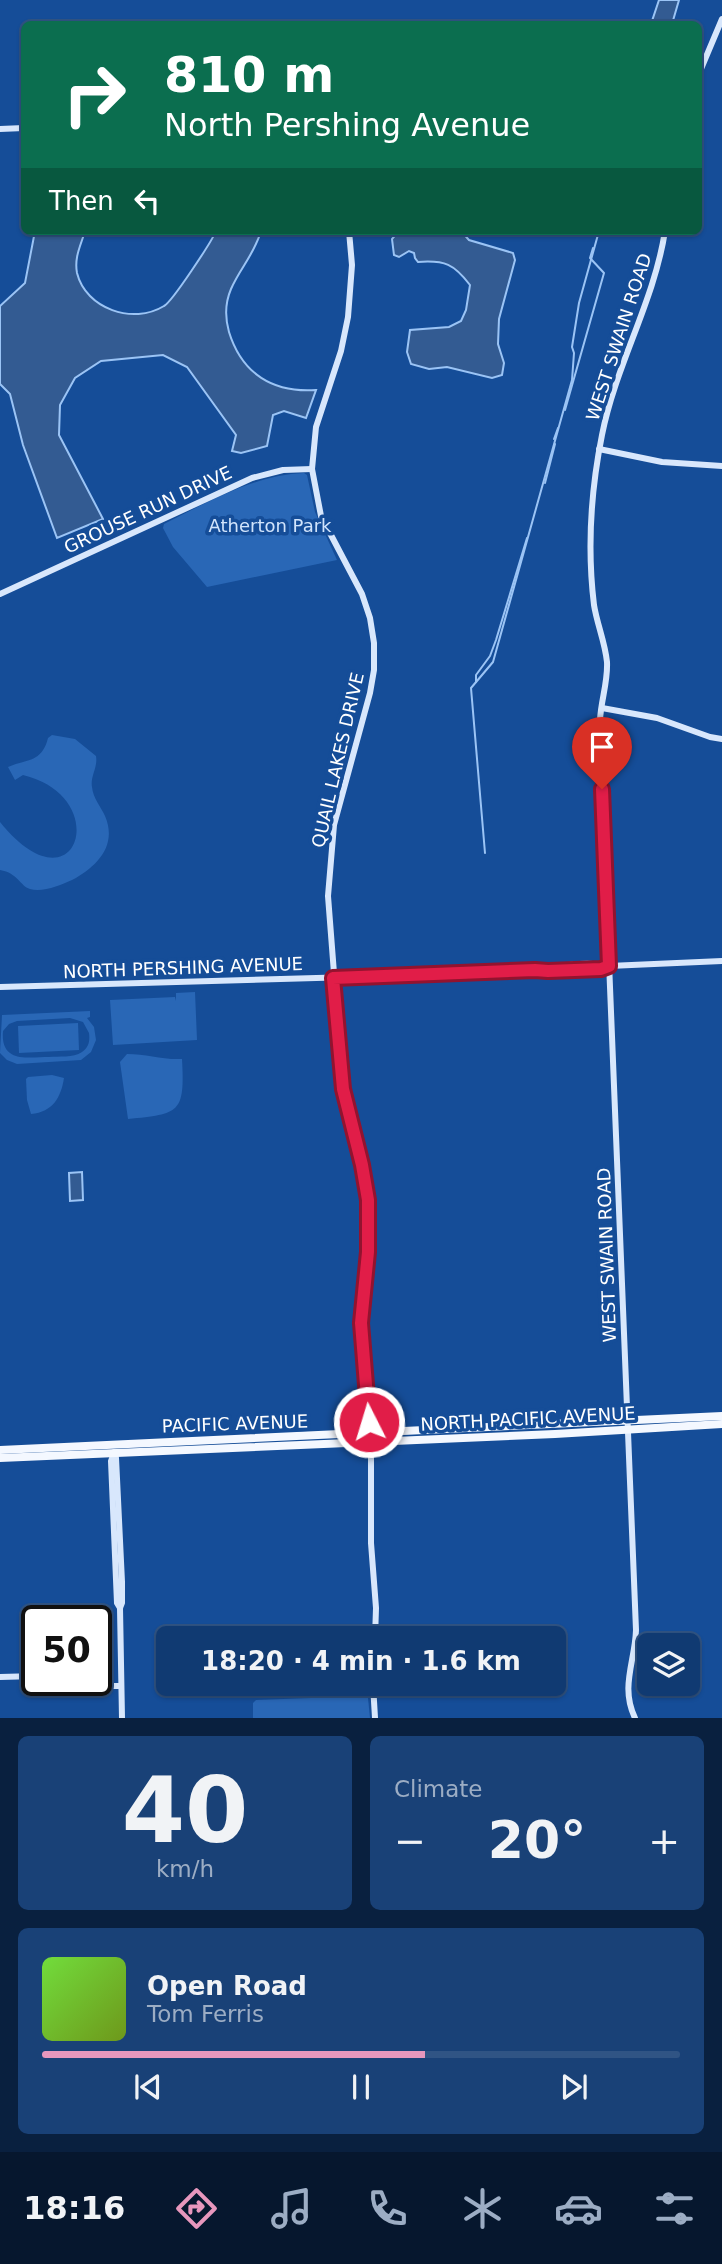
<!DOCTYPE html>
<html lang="en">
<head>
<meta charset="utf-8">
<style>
	:root { --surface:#103a72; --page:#194177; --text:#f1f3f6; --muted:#9cadc4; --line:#305484; --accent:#e797bd }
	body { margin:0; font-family:"DejaVu Sans",sans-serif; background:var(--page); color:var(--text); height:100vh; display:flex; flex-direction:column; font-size:26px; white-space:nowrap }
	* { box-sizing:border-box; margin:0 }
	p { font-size:23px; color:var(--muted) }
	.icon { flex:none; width:38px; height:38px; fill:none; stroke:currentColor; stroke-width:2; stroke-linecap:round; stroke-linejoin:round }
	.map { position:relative; height:1718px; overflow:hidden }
	.panel { display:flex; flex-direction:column; gap:18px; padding:18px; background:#09203f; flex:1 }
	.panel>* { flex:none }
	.guide { position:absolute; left:21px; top:21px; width:681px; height:214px; border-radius:10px; box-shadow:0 2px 5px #0004,0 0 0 2px var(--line); background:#0b6e4f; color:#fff; overflow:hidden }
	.buttons { position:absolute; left:637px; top:1633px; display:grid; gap:14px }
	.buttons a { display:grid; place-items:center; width:63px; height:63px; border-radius:10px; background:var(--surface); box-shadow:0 2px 5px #0004,0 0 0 2px var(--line); font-size:35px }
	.speed { position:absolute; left:21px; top:1605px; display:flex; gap:14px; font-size:35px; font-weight:700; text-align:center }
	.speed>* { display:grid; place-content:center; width:91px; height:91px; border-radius:50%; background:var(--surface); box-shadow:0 2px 5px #0004,0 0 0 2px var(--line); line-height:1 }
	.speed .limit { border:4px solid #111; border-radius:10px; background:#fff; color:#111 }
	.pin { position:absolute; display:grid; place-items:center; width:60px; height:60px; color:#fff; margin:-72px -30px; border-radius:50% 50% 50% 0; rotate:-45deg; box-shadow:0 0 7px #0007 }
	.pin .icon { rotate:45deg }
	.me { position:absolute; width:77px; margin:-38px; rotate:355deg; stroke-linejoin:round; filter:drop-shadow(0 0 5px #0008) }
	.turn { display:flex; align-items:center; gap:24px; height:147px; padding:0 28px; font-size:32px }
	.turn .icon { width:91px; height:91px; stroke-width:2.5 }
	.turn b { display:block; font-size:49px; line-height:60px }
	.then { display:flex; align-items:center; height:66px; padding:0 28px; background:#0003; gap:14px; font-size:26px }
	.big { font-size:52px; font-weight:600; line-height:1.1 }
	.panel .tile { flex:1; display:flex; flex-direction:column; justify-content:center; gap:10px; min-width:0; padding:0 24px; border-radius:10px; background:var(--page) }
	.panel .dial { align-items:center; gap:0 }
	.dial b { font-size:91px; line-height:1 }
	.song { display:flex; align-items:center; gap:21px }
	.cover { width:84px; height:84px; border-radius:10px; background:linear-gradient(135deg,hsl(100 70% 55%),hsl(80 70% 35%)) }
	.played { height:7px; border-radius:4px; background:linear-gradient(90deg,var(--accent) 60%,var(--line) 60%) }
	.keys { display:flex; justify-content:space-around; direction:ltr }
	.heat { display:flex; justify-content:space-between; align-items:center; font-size:38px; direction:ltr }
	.panel .tiles { flex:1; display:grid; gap:18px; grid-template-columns:1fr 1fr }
	.tile:last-child { grid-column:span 2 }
	.trip { position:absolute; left:156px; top:1626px; width:410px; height:70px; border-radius:10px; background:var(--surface); box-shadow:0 2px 5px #0004,0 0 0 2px var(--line); font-weight:600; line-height:70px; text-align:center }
	.tab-bar { display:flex; height:112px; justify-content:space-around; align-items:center; background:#06172e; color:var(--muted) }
	.tab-bar .icon { width:49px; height:49px }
	.tab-bar .selected { color:var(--accent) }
	.tab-bar b { font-size:32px; color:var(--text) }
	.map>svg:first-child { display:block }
	.green { fill:#2967b6; fill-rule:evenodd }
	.water { fill:#335b92; stroke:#9bc4f5; stroke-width:2 }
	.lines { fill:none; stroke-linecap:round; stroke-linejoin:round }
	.stream { stroke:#9bc4f5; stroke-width:2 }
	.secondary { stroke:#d8e7fc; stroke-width:6 }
	.primary { stroke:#f4f8ff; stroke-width:8 }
	.route-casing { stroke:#92132f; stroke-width:18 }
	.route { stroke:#e11d48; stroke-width:12 }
	.labels { text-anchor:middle; stroke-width:7; stroke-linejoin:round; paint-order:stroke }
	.street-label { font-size:18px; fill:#fff; stroke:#154d98 }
	.park-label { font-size:18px; fill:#d1e4fc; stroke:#154d98 }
</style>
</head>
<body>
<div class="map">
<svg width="722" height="1718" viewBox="0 0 722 1718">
	<rect width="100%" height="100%" fill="#154d98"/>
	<!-- green -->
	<g class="green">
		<path d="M 304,473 L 307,475 L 315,512 L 337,560 L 207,587 L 173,547 L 163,528 L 164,524 C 208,502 254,475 304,473 Z"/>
		<path d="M 52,735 L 75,739 L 96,756 C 98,768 90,776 92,787 C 93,798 101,807 105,816 C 118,846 96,867 72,880 C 61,885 42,893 30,889 C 20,886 18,873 0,870 L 0,822 C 76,916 115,797 23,775 L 15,780 L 8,767 C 26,759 42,763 48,738 Z"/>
		<polygon points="195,992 197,1040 113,1045 110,1000 175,997 176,1001 176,993"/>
		<path d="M 90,1011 L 90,1017 L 87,1018 L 94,1027 L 96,1040 L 91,1052 L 81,1060 L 17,1064 L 7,1060 L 0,1053 L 2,1015 ZM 70,1018 L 83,1022 L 89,1033 C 90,1041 89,1047 82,1052 C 73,1058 59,1056 49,1057 C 30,1057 0,1064 3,1031 L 9,1024 L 17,1021 Z"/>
		<polygon points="78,1023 79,1050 19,1053 18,1026"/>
		<path d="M 127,1054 C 146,1054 163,1060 182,1059 C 185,1113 180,1114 128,1119 L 120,1062 Z"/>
		<path d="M 52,1075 L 64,1078 C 61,1097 53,1112 31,1114 L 27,1100 L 26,1079 L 28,1077 Z"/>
		<polygon points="366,1696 368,1698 370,1718 253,1718 253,1703 256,1700"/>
	</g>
	<!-- water -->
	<g class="water">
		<polygon points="659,0 679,0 672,24 651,24"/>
		<path d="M 35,231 L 85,231 C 81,245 74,257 77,273 C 86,309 133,325 164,306 C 172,302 212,241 216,231 L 261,231 C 254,255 240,268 231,289 C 225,303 225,318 229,332 C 242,374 273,393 316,390 L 306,418 L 284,411 L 273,415 L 267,446 L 241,453 L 232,451 L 236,435 L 187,367 L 163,355 L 101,361 L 75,378 L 60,405 L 59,435 L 103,519 L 57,538 L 23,445 L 10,394 L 0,384 L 0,306 L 25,283 Z"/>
		<path d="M 410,231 L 461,231 L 469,240 L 513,253 L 515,260 L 499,319 L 498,344 L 504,363 L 502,375 L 492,378 L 447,367 L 429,369 L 411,364 L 407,352 L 410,330 L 449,327 L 461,321 L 466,310 L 470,285 C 454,264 445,260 418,262 L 415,258 L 414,253 L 409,251 L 399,257 L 394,255 L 392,239 L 397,233 Z"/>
		<polygon points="82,1172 83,1200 70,1201 69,1173"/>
	</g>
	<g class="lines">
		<!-- stream -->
		<g class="stream">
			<polyline points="565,410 604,273 590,258 593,248"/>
			<polyline points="554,439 558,428"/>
			<polyline points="545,483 555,444"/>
			<polyline points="476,682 476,675 490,656 496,640 527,538"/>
			<polyline points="485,853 471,688 493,662 572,380 574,353 572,347 579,303 599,231"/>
		</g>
		<!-- secondary -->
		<g class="secondary">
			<polyline points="698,76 722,19"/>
			<polyline points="0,129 24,128"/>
			<polyline points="349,231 352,265 348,317 341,351 316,427 312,469 321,516 362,594 370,618 374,643 374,670 370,693 334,825 328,896 343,1089 365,1177 369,1217 361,1323 371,1442 371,1543 376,1608 375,1638"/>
			<polyline points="599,449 662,462 722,466"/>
			<polyline points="0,594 252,478 283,470 312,469"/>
			<polyline points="602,708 657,718 710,737 722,739"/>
			<path d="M 602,784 C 601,763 598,741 600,720 C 601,700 608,682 607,662 C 605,642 597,624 594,605 C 587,548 591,490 602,435 C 616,364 654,302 665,231"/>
			<path d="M 602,789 L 636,1630 C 635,1662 620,1687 635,1718"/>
			<polyline points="542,971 608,967"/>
			<path d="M 0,987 L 459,974 C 483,973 507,973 532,970 C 557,967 584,960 609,966 L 722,961"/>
			<polyline points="114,1452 116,1458 122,1582 122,1603 120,1608 122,1718"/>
			<polyline points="114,1453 111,1461 117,1603 120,1608"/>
			<polyline points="0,1677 37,1676"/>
			<polyline points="81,1680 103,1686 121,1686"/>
			<polyline points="373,1684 375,1718"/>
		</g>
		<!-- primary -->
		<g class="primary">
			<polyline points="0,1450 722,1416"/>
			<polyline points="0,1458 555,1434 722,1424"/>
		</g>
	</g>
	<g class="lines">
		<!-- route casing -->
		<g class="route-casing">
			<polyline id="route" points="369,1422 361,1323 368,1252 368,1200 362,1165 343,1089 333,978 535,970 548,971 601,969 609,966 602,789"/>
		</g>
		<!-- route -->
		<use href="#route" class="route"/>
	</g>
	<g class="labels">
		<!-- street labels -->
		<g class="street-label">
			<text transform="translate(619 337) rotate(-72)" y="6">WEST SWAIN ROAD</text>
			<text transform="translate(148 510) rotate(-25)" y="6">GROUSE RUN DRIVE</text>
			<text transform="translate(338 760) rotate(-77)" y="6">QUAIL LAKES DRIVE</text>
			<text transform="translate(183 968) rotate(-2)" y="6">NORTH PERSHING AVENUE</text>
			<text transform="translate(607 1255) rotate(-92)" y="6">WEST SWAIN ROAD</text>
			<text transform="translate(528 1419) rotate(-3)" y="6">NORTH PACIFIC AVENUE</text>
			<text transform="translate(235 1424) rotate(-2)" y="6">PACIFIC AVENUE</text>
		</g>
		<!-- park labels -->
		<g class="park-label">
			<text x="270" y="532">Atherton Park</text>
		</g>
	</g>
</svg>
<div class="buttons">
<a><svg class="icon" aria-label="layers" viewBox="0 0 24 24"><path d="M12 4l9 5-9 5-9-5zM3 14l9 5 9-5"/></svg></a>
</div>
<div class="speed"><div class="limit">50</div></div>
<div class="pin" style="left:602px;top:789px;background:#d93025"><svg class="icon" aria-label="arrive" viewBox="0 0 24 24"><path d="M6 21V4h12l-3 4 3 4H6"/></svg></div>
<svg class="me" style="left:369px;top:1422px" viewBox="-20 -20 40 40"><circle r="17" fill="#e11d48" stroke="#fff" stroke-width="3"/><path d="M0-11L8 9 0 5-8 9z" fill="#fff"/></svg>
<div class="trip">18:20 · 4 min · 1.6 km</div>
<div class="guide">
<div class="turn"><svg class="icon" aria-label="right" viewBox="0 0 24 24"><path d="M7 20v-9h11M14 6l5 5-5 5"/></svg><div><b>810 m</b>North Pershing Avenue</div></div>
<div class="then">Then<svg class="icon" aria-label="left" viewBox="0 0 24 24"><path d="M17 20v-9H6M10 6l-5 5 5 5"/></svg></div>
</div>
</div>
<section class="panel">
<div class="tiles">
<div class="tile dial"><b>40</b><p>km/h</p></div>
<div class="tile"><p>Climate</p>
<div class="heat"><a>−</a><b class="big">20°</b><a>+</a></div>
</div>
<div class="tile">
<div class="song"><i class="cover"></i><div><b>Open Road</b><p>Tom Ferris</p></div></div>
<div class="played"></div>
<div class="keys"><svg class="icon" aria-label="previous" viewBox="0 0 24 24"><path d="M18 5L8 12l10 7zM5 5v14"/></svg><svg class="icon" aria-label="pause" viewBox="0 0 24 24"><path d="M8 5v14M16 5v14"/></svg><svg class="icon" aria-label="next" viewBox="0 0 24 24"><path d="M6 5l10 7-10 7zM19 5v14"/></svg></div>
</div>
</div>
</section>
<nav class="tab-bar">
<b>18:16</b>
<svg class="icon selected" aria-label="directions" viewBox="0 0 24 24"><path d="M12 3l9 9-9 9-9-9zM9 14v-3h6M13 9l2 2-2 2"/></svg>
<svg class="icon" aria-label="music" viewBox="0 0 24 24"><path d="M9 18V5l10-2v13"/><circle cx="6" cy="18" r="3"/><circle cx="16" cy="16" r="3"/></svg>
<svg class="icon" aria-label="phone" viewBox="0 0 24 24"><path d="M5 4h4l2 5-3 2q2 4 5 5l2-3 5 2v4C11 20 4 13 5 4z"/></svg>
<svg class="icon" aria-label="climate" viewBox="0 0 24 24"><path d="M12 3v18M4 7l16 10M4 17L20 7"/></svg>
<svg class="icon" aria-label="car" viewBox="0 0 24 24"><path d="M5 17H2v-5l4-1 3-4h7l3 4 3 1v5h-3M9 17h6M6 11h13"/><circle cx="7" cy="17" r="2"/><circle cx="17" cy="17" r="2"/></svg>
<svg class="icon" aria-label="filters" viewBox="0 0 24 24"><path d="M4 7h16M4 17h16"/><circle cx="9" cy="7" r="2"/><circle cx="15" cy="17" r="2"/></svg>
</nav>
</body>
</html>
